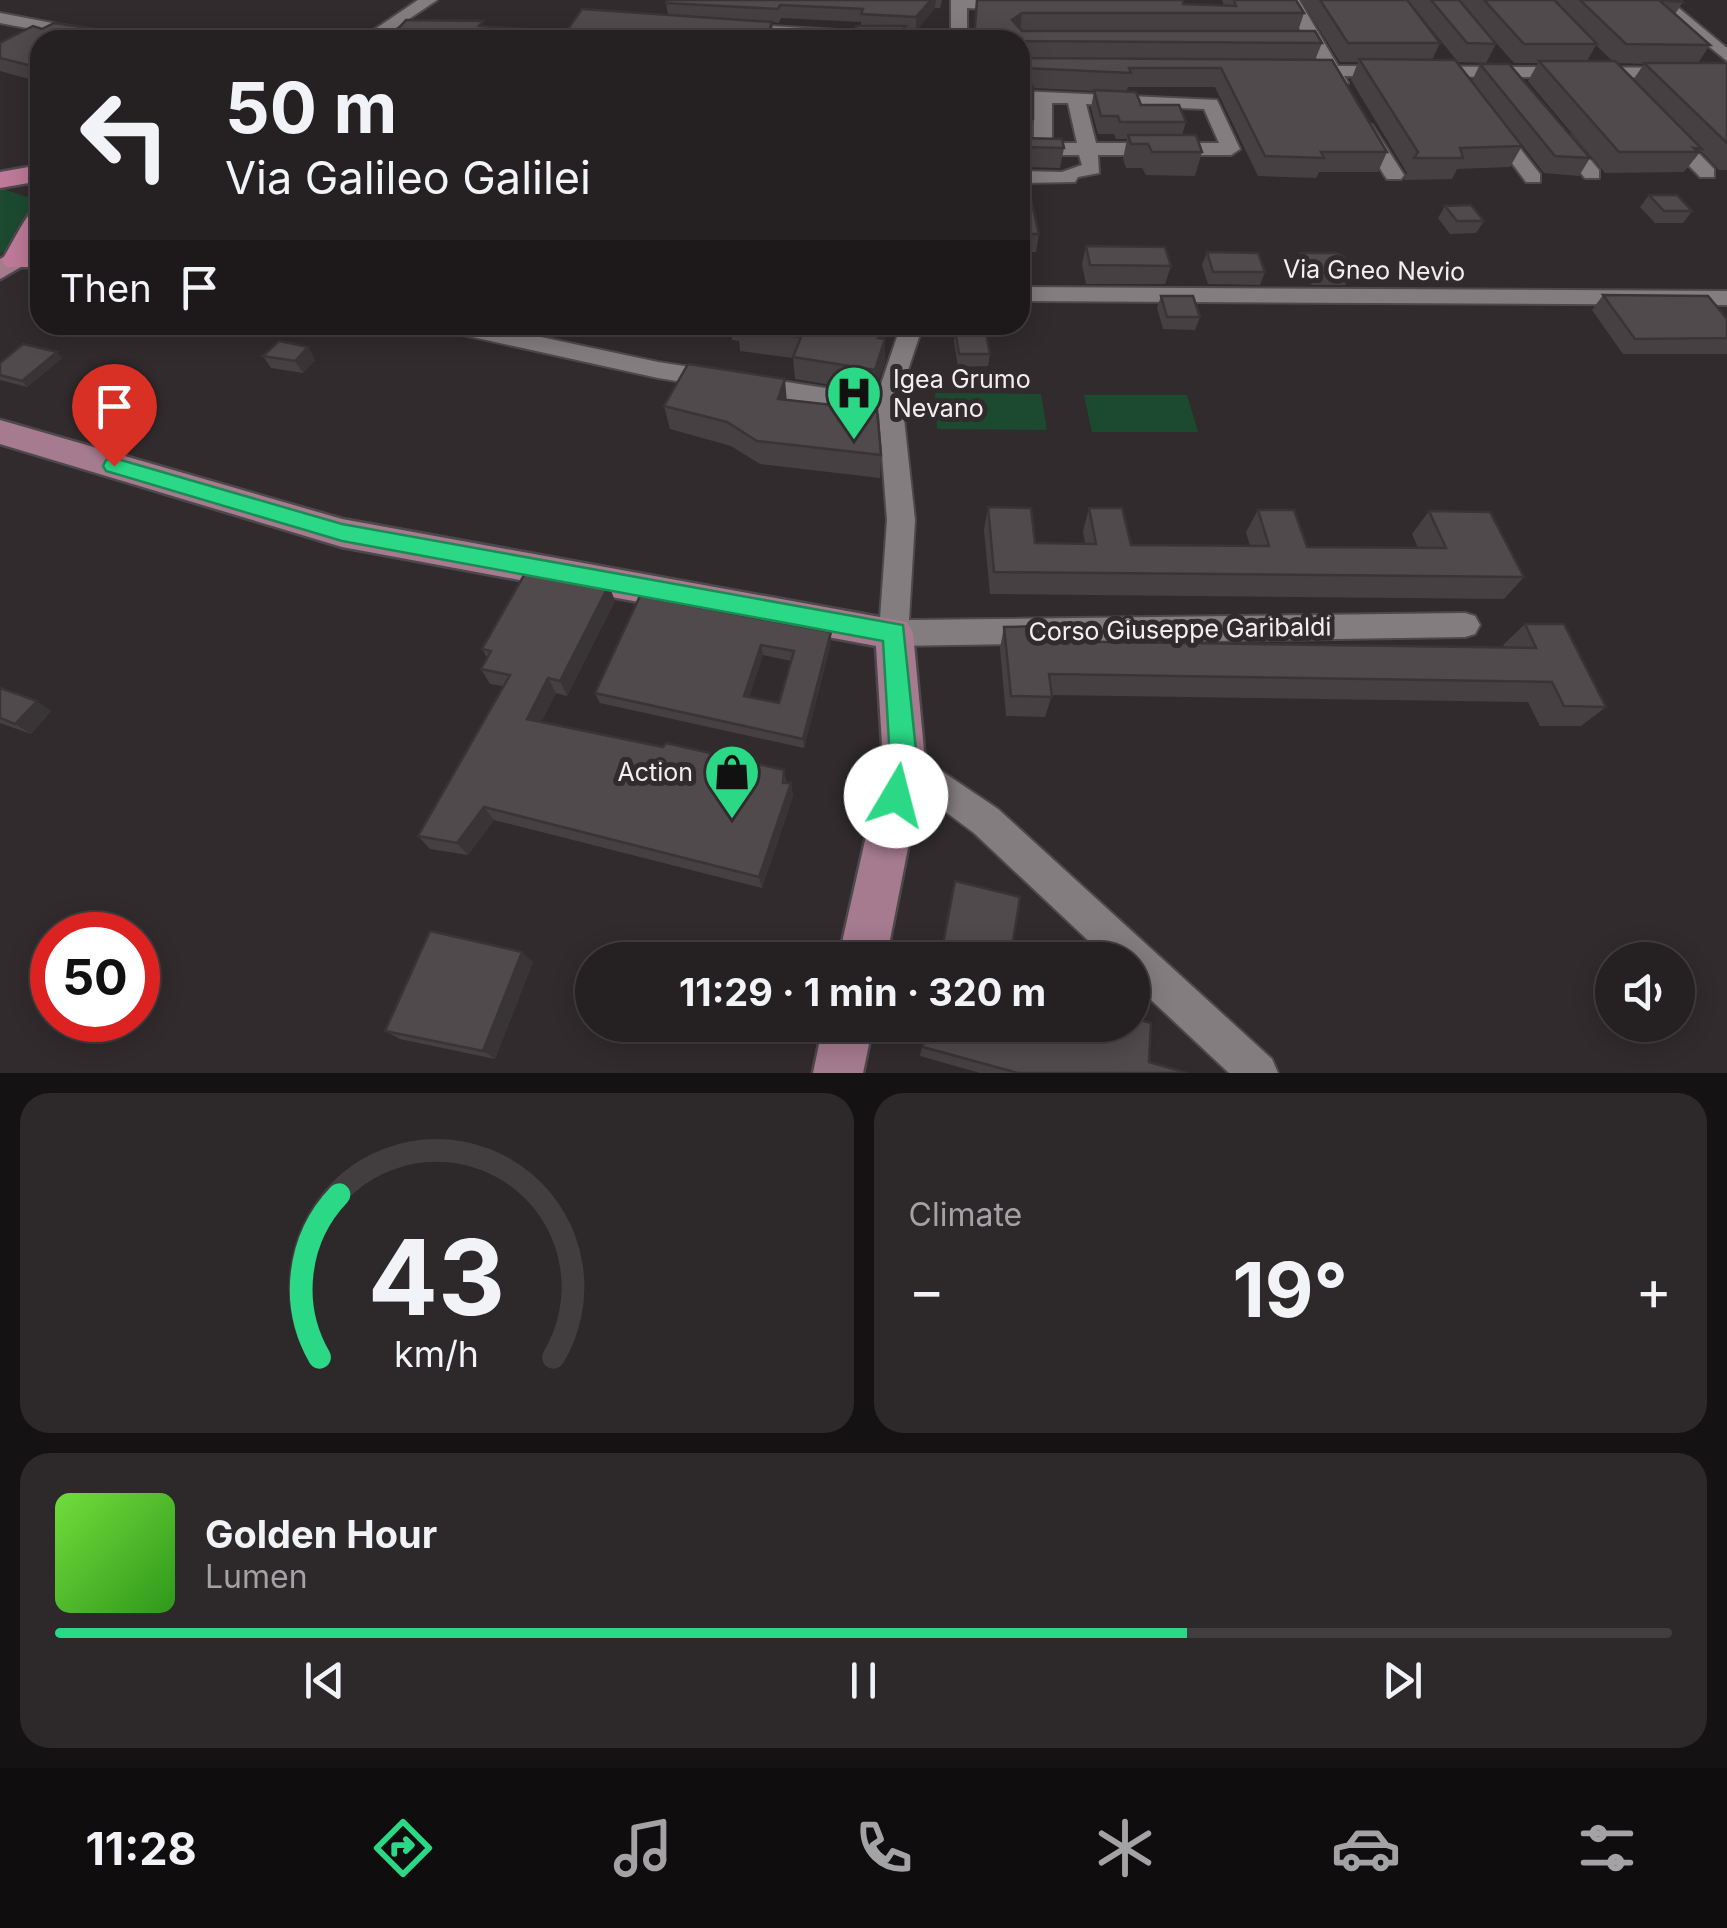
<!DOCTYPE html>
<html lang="en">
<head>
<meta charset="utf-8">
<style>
	:root { --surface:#252022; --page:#2d282a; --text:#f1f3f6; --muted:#a3a3a5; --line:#423e40; --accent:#2ad885 }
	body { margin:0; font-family:Inter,sans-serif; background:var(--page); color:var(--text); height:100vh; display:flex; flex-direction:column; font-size:38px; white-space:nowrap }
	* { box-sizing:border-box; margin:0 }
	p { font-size:32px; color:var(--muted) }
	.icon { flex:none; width:55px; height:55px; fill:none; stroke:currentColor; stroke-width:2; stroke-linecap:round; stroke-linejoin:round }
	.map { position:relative; height:1073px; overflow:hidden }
	.details { display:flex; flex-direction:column; gap:20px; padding:20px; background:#141213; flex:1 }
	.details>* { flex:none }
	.hud { position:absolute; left:30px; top:30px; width:1000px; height:305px; border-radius:30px; box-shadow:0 5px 25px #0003,0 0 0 2px var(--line); background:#252022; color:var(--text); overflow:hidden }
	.fabs { position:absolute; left:1595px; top:942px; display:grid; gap:20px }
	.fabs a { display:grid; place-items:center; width:100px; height:100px; border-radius:50%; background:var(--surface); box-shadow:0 5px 25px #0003,0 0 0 2px var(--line); font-size:50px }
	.speed { position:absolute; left:30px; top:912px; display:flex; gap:20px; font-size:50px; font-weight:700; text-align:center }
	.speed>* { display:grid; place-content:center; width:130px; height:130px; border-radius:50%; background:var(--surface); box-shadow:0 5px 25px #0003,0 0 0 2px var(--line); line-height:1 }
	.speed .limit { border:15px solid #d22; background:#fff; color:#111 }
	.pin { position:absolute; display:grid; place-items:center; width:85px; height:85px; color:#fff; margin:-102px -42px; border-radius:50% 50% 50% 0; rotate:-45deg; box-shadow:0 0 10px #0007 }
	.pin .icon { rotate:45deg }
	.me { position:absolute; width:110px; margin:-55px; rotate:8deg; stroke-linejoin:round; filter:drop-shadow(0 0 8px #0008) }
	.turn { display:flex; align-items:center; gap:35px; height:210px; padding:0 30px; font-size:45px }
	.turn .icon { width:130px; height:130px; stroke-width:2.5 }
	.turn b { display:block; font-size:70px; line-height:85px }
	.then { display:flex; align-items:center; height:95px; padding:0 30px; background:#0003; gap:20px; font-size:38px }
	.big { font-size:75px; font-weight:700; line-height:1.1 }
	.details .card { flex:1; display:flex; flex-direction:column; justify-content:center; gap:15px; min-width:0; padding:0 35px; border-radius:30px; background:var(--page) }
	.details .dial { align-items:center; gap:0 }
	.dial svg { height:260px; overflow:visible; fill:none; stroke:var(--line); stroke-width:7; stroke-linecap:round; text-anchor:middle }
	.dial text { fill:var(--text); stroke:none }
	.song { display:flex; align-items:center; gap:30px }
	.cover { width:120px; height:120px; border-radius:15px; background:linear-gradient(135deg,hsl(100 70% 55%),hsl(110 70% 35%)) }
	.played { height:10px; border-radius:5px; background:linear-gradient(90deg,var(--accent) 70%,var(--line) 70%) }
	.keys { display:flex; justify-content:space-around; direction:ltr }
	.heat { display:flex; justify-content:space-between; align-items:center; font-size:55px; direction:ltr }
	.details .tiles { flex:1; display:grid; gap:20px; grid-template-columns:1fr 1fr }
	.card:last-child { grid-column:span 2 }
	.trip { position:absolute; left:575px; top:942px; width:575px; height:100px; border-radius:50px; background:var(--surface); box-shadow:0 5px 25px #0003,0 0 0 2px var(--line); font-weight:700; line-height:100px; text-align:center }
	.tabs { display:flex; height:160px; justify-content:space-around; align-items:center; background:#0f0d0e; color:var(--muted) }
	.tabs .icon { width:70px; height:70px }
	.tabs .active { color:var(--accent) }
	.tabs b { font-size:45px; color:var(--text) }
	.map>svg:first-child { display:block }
	.green { fill:#1c4a30 }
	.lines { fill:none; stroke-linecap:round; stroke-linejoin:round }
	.minor-casing { stroke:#4d484a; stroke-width:4 }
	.major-casing { stroke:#4d484a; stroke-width:5 }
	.highway-casing { stroke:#4d484a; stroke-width:5 }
	.minor { fill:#847d80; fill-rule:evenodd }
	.major { fill:#a67b8f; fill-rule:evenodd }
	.highway { fill:#bd7a99; fill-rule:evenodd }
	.wall { fill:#464042; fill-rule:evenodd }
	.shaded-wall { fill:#393436 }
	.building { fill:#514a4d; stroke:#393436; stroke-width:2.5; fill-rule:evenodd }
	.route { fill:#2ad885; stroke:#1b8c56; stroke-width:2.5 }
	.labels { text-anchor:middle; stroke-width:10; stroke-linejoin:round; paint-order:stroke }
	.street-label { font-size:25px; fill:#f3eef0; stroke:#312b2d }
	.poi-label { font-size:25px; fill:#f3eef0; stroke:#312b2d; text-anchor:start }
</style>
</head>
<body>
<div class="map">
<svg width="1727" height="1073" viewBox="0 0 1727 1073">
	<rect width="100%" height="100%" fill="#312b2d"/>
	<!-- green -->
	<g class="green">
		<polygon points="0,188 30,198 35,216 17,243 0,254"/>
		<polygon points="935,393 1041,394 1047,430 937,429"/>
		<polygon points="1084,395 1187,395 1198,432 1092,432"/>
	</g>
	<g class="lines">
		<!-- minor casing -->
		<g class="minor-casing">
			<g id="minor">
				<polygon points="418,0 437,0 378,40 359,40"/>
				<polygon points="951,0 1013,0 1021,5 1013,10 967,8 967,40 951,40"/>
				<polygon points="1283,0 1299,0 1338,66 1727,68 1727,78 1344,76 1348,83 1339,88 1333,87 1327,76 1301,76 1293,71 1301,66 1321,66"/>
				<polygon points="1652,0 1669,0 1727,48 1727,61"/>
				<polygon points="0,13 115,35 123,40 90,40 0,23"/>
				<polygon points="738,24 921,35 929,40 840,40 732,32 732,26"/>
				<path d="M 1020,91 L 1217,100 L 1240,149 L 1231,155 L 1098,155 L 1099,173 L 1078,177 L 1075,182 L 1020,183 L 1020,171 L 1062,172 L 1082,165 L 1079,155 L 1020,155 L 1020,143 L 1034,143 L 1034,102 L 1020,101 ZM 1052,103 L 1068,103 L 1077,143 L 1052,143 ZM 1086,104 L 1204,109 L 1219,143 L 1096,143 Z"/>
				<polygon points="1495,123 1501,124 1540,174 1540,182 1526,182 1486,128"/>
				<polygon points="1366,124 1372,125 1404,175 1401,179 1387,179 1384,175 1357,129"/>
				<polygon points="1670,129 1677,131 1714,169 1714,177 1700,177 1663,139 1661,135"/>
				<polygon points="1563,133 1570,135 1599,170 1599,178 1585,178 1556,143 1554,139"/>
				<polygon points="1020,287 1727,291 1727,305 1020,301"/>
				<polygon points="439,325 485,325 658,362 877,396 901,325 923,325 901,391 915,520 909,620 1465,613 1475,616 1480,625 1475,634 1465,637 894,646 884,642 879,633 887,520 879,414 658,378 450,332"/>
				<polygon points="904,746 998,809 1272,1059 1278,1073 1229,1073 1132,982 1132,960 1109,960 974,833 892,772 888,761 892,750"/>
			</g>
		</g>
		<!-- major casing -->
		<g class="major-casing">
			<g id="major">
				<polygon points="40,236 40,256 0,279 0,259"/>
				<polygon points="0,420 342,519 907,622 913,633 925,761 886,960 838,960 883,761 876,646 342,547 0,444"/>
				<polygon points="823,1025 873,1025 863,1073 813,1073"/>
			</g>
		</g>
		<!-- highway casing -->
		<g class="highway-casing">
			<g id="highway">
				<polygon points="40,165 40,181 0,188 0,172"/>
				<path d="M 40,210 L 40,250 L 28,267 L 6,267 L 2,260 C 12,244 19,228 30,213 Z"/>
			</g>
		</g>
		<!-- minor -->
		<use href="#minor" class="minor"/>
		<!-- major -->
		<use href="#major" class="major"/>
		<!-- highway -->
		<use href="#highway" class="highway"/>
	</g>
	<!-- wall -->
	<g class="wall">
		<polygon points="667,0 942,0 940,8 935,8 916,31 905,30 931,33 930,40 802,40 852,38 861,26 861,22 781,18 779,23 772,22 773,40 391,40 390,38 485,27 566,32 668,15 666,3"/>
		<polygon points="977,0 1224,6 1222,0 1296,0 1304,13 1298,31 1322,43 1315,60 1387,152 1378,172 1319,172 1316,178 1258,176 1215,87 1128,87 1126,92 1141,105 1186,122 1182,135 1202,152 1195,176 1146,175 1142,168 1126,168 1123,159 1127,139 1116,139 1114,134 1098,134 1091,108 1094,91 1033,88 1033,119 1030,138 1064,148 1060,168 1020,167 1020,40"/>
		<polygon points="1301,0 1407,0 1440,43 1432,60 1522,146 1510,167 1457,169 1452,179 1404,180 1407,173 1351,80 1358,62 1340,62"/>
		<path d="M 1408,0 L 1681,0 L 1683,2 L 1675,14 L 1710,45 L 1698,63 L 1727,63 L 1727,170 L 1719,170 L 1701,151 L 1684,172 L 1605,173 L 1528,81 L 1538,63 L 1514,63 L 1475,19 L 1496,44 L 1486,63 L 1458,62 ZM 1596,45 L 1612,61 L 1587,61 ZM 1617,63 L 1644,64 L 1633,80 Z"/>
		<polygon points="40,40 40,82 0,71 0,43"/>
		<polygon points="1480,64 1590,158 1579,176 1544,173 1472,81"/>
		<polygon points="1020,192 1039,234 1036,252 1020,252"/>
		<polygon points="1649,195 1692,211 1683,223 1655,223 1640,207"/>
		<polygon points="1445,206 1484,221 1476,233 1450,234 1438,218"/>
		<polygon points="1086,246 1171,266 1165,284 1086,284 1082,264"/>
		<polygon points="1207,252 1265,272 1260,285 1208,284 1202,265"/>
		<polygon points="1300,253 1351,273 1345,285 1312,285 1295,265"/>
		<polygon points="1603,295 1727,319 1727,354 1623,354 1592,310"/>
		<polygon points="1161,296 1200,317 1195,330 1163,329 1157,308"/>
		<polygon points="730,325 888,325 884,339 885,339 885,362 874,392 795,379 793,358 740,351 739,341 732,340"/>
		<polygon points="955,329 990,354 988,366 958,367 954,341"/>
		<polygon points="308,347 315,360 303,373 271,368 263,356"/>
		<polygon points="62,358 27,387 0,380 0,363"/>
		<polygon points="787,400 881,455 880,478 760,464 731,446 670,429 664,406"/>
		<polygon points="988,507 1035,543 1085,544 1083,531 1089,508 1131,545 1250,546 1246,532 1258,510 1307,547 1418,548 1412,534 1429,511 1524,577 1504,599 990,594 984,530"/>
		<path d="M 640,596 L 831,643 L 804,748 L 600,703 L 595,693 ZM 763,655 L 791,661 L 779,703 L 749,697 Z"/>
		<polygon points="615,601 567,696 556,693 541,722 784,770 786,783 791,783 793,796 762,888 494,820 468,855 430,849 418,836 503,686 490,684 481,669 487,658 482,649"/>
		<polygon points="1525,624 1606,707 1581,726 1540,726 1528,702 1052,695 1045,717 1006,716 1000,648 1004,627 1044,641 1505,647 1503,645"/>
		<polygon points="0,688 51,711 31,734 0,723"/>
		<polygon points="533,962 495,1059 400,1039 385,1031"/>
		<polygon points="926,1025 1149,1062 1187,1073 980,1073 920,1056"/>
	</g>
	<!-- shaded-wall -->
	<g class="shaded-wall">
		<polygon points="931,0 936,0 935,8 916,31 916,17"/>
		<polygon points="1022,13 1020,32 1012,20"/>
		<polygon points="772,22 773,39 766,40"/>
		<polygon points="102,30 108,40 82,40"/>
		<polygon points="882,325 888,325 877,361 878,338"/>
		<polygon points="885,339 885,362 874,392 875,370"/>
		<polygon points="308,347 315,360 303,373 295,361"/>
		<polygon points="57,352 62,358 27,387 22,381"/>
		<polygon points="785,379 787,403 778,399"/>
		<polygon points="609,585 615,601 567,696 560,681"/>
		<polygon points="831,632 831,643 804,748 803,739"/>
		<polygon points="761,645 763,655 746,706 744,696"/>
		<polygon points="548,678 556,693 535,734 527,719"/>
		<polygon points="37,701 51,711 31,734 15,724"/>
		<polygon points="791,783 793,796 762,888 759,877"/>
		<polygon points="484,807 494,820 468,855 457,843"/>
		<polygon points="522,952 533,962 495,1059 483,1051"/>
	</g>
	<!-- building -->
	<g class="building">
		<polygon points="667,0 931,0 916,17 861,14 863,9 780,5 778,9 666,3"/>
		<polygon points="977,0 1183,0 1183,4 1236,6 1234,0 1296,0 1304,13 1022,13 1012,20 1022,31 1315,31 1322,43 1022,41 1020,50 1020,40 974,40"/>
		<polygon points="1320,0 1407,0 1440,43 1348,43"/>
		<polygon points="1431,0 1459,0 1496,44 1467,43"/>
		<polygon points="1484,0 1554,0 1597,44 1524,44"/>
		<polygon points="1580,0 1681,0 1683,2 1659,0 1710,45 1626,44"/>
		<polygon points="582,9 772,22 766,40 771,40 397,40 398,39 390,38 406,20 483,21 479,26 566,32"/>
		<polygon points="54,23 102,30 82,40 40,40 40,68 0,58 0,43 33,26 42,29"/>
		<polygon points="856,26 906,26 901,31 931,33 929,40 802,40 804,34 852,38"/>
		<polygon points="1020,56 1022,58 1332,60 1387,152 1321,152 1324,158 1265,156 1221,68 1129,68 1131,73 1023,68 1020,77"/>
		<polygon points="1359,59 1455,60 1522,146 1460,148 1463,158 1414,158 1418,152"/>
		<polygon points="1539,61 1615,61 1702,149 1694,148 1699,152 1619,152"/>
		<polygon points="1644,63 1727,63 1727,143"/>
		<polygon points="1480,64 1509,64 1590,158 1555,156"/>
		<polygon points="1020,82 1033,86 1033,119 1020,121 1020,138 1062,139 1064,148 1023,147 1020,153"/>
		<polygon points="1094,90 1136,92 1141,105 1179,105 1186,122 1120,122 1118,116 1101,116"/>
		<polygon points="1128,135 1196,135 1202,152 1152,152 1148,144 1131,144"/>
		<polygon points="1029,191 1039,234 1020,234 1020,192"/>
		<polygon points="1649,195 1677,195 1692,211 1664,211"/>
		<polygon points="1471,205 1484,221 1457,221 1445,206"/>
		<polygon points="1086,246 1165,247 1171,266 1090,265"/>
		<polygon points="1207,252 1258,253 1265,272 1213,272"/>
		<polygon points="1300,253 1336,253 1344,257 1351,273 1318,273"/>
		<polygon points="1603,295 1708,296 1727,319 1727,338 1635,339"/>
		<polygon points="1161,296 1193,296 1200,317 1167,317"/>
		<polygon points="738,325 882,325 878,338 885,339 875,370 793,357 801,337 737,328"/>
		<polygon points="985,328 990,354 959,354 955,329"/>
		<polygon points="279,341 308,347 295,361 263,356"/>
		<polygon points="23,344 57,352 22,381 0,375 0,363"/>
		<polygon points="688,364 785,379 778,399 877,410 881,455 757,441 727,422 664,406"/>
		<polygon points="988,507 1031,508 1035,543 1096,544 1089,508 1122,508 1131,545 1269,546 1258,510 1294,510 1307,547 1446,548 1429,511 1490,512 1524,577 994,572"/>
		<polygon points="527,570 609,585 560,681 548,678 527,719 663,747 666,743 784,770 783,783 791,783 759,877 484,807 457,843 418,836 510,675 481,669 491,651 482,649"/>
		<path d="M 640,596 L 831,632 L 803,739 L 595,693 ZM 761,645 L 794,651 L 779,703 L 744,696 Z"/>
		<polygon points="1525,624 1564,624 1606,707 1564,706 1552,682 1049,674 1052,697 1011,696 1004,627 1042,626 1044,641 1536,648"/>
		<polygon points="0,688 37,701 15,724 0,718"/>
		<polygon points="955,881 1020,897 1010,960 940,960"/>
		<polygon points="430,931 522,952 483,1051 385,1031"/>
		<polygon points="1132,1018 1151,1023 1149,1062 1187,1073 1018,1073 923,1047 927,1025 1132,1025"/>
	</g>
	<!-- route -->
	<polygon class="route" points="114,458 342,524 903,625 917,760 906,805 896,809 886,805 882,796 890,760 883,641 342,541 106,471 103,466 106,460"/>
	<!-- icons -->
	<defs>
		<g id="hospital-pin" transform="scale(2.875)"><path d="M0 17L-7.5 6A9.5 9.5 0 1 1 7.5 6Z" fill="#2ad885" stroke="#312b2d"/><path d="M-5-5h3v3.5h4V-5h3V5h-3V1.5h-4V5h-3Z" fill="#111"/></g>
		<g id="shop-pin" transform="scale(2.875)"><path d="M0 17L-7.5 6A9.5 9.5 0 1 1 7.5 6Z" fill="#2ad885" stroke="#312b2d"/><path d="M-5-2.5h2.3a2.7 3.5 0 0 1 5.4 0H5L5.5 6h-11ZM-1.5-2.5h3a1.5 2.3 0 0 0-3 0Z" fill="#111"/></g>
	</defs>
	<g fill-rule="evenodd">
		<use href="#hospital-pin" x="854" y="393"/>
		<use href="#shop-pin" x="732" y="772"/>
	</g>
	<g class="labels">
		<!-- street labels -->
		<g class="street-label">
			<text transform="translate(1374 270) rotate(1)" y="9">Via Gneo Nevio</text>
			<text transform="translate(1180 629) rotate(-1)" y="9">Corso Giuseppe Garibaldi</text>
		</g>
		<!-- poi labels -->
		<g class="poi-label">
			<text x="893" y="388">Igea Grumo<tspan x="893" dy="29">Nevano</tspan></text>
			<text x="693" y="781" text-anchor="end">Action</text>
		</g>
	</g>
</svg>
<div class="fabs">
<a><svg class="icon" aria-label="sound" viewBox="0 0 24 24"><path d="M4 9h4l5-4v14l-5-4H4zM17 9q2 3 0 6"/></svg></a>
</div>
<div class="speed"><div class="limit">50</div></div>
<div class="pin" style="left:114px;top:466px;background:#d93025"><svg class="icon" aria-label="arrive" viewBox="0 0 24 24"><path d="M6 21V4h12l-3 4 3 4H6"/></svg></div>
<svg class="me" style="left:896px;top:796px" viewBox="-20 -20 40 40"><circle r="19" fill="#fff"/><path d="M0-13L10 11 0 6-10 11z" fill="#2ad885"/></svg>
<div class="trip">11:29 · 1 min · 320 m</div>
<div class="hud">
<div class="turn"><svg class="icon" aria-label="left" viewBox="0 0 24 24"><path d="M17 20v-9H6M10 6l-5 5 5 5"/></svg><div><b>50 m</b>Via Galileo Galilei</div></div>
<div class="then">Then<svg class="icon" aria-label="arrive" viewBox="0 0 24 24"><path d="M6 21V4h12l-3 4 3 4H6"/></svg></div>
</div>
</div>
<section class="details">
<div class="tiles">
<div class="card dial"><svg viewBox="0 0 100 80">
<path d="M14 69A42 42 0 1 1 86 69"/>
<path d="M14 69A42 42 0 0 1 20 19" stroke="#2ad885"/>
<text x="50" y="56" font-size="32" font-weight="700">43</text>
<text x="50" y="72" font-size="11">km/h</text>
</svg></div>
<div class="card"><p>Climate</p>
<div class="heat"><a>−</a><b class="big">19°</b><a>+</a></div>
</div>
<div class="card">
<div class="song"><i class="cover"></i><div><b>Golden Hour</b><p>Lumen</p></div></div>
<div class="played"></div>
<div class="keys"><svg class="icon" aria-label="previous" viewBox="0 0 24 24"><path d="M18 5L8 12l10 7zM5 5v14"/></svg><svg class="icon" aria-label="pause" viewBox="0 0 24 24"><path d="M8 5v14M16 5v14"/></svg><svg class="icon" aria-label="next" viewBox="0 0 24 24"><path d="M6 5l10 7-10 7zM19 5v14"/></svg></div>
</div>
</div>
</section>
<nav class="tabs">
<b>11:28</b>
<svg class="icon active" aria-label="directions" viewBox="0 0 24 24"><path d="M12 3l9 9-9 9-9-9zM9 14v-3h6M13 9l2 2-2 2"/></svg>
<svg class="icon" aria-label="music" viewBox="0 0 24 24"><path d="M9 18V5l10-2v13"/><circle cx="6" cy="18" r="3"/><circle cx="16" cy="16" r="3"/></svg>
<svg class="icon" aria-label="phone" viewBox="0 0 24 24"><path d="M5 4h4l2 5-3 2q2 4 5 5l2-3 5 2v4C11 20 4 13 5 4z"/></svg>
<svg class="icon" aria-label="climate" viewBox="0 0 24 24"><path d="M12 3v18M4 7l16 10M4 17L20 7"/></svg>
<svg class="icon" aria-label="car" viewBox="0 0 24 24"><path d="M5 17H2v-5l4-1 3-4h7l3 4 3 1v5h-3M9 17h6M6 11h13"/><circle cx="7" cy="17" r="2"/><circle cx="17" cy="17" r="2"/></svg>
<svg class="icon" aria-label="filters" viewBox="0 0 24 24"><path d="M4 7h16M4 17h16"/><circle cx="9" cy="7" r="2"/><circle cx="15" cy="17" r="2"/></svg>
</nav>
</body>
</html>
